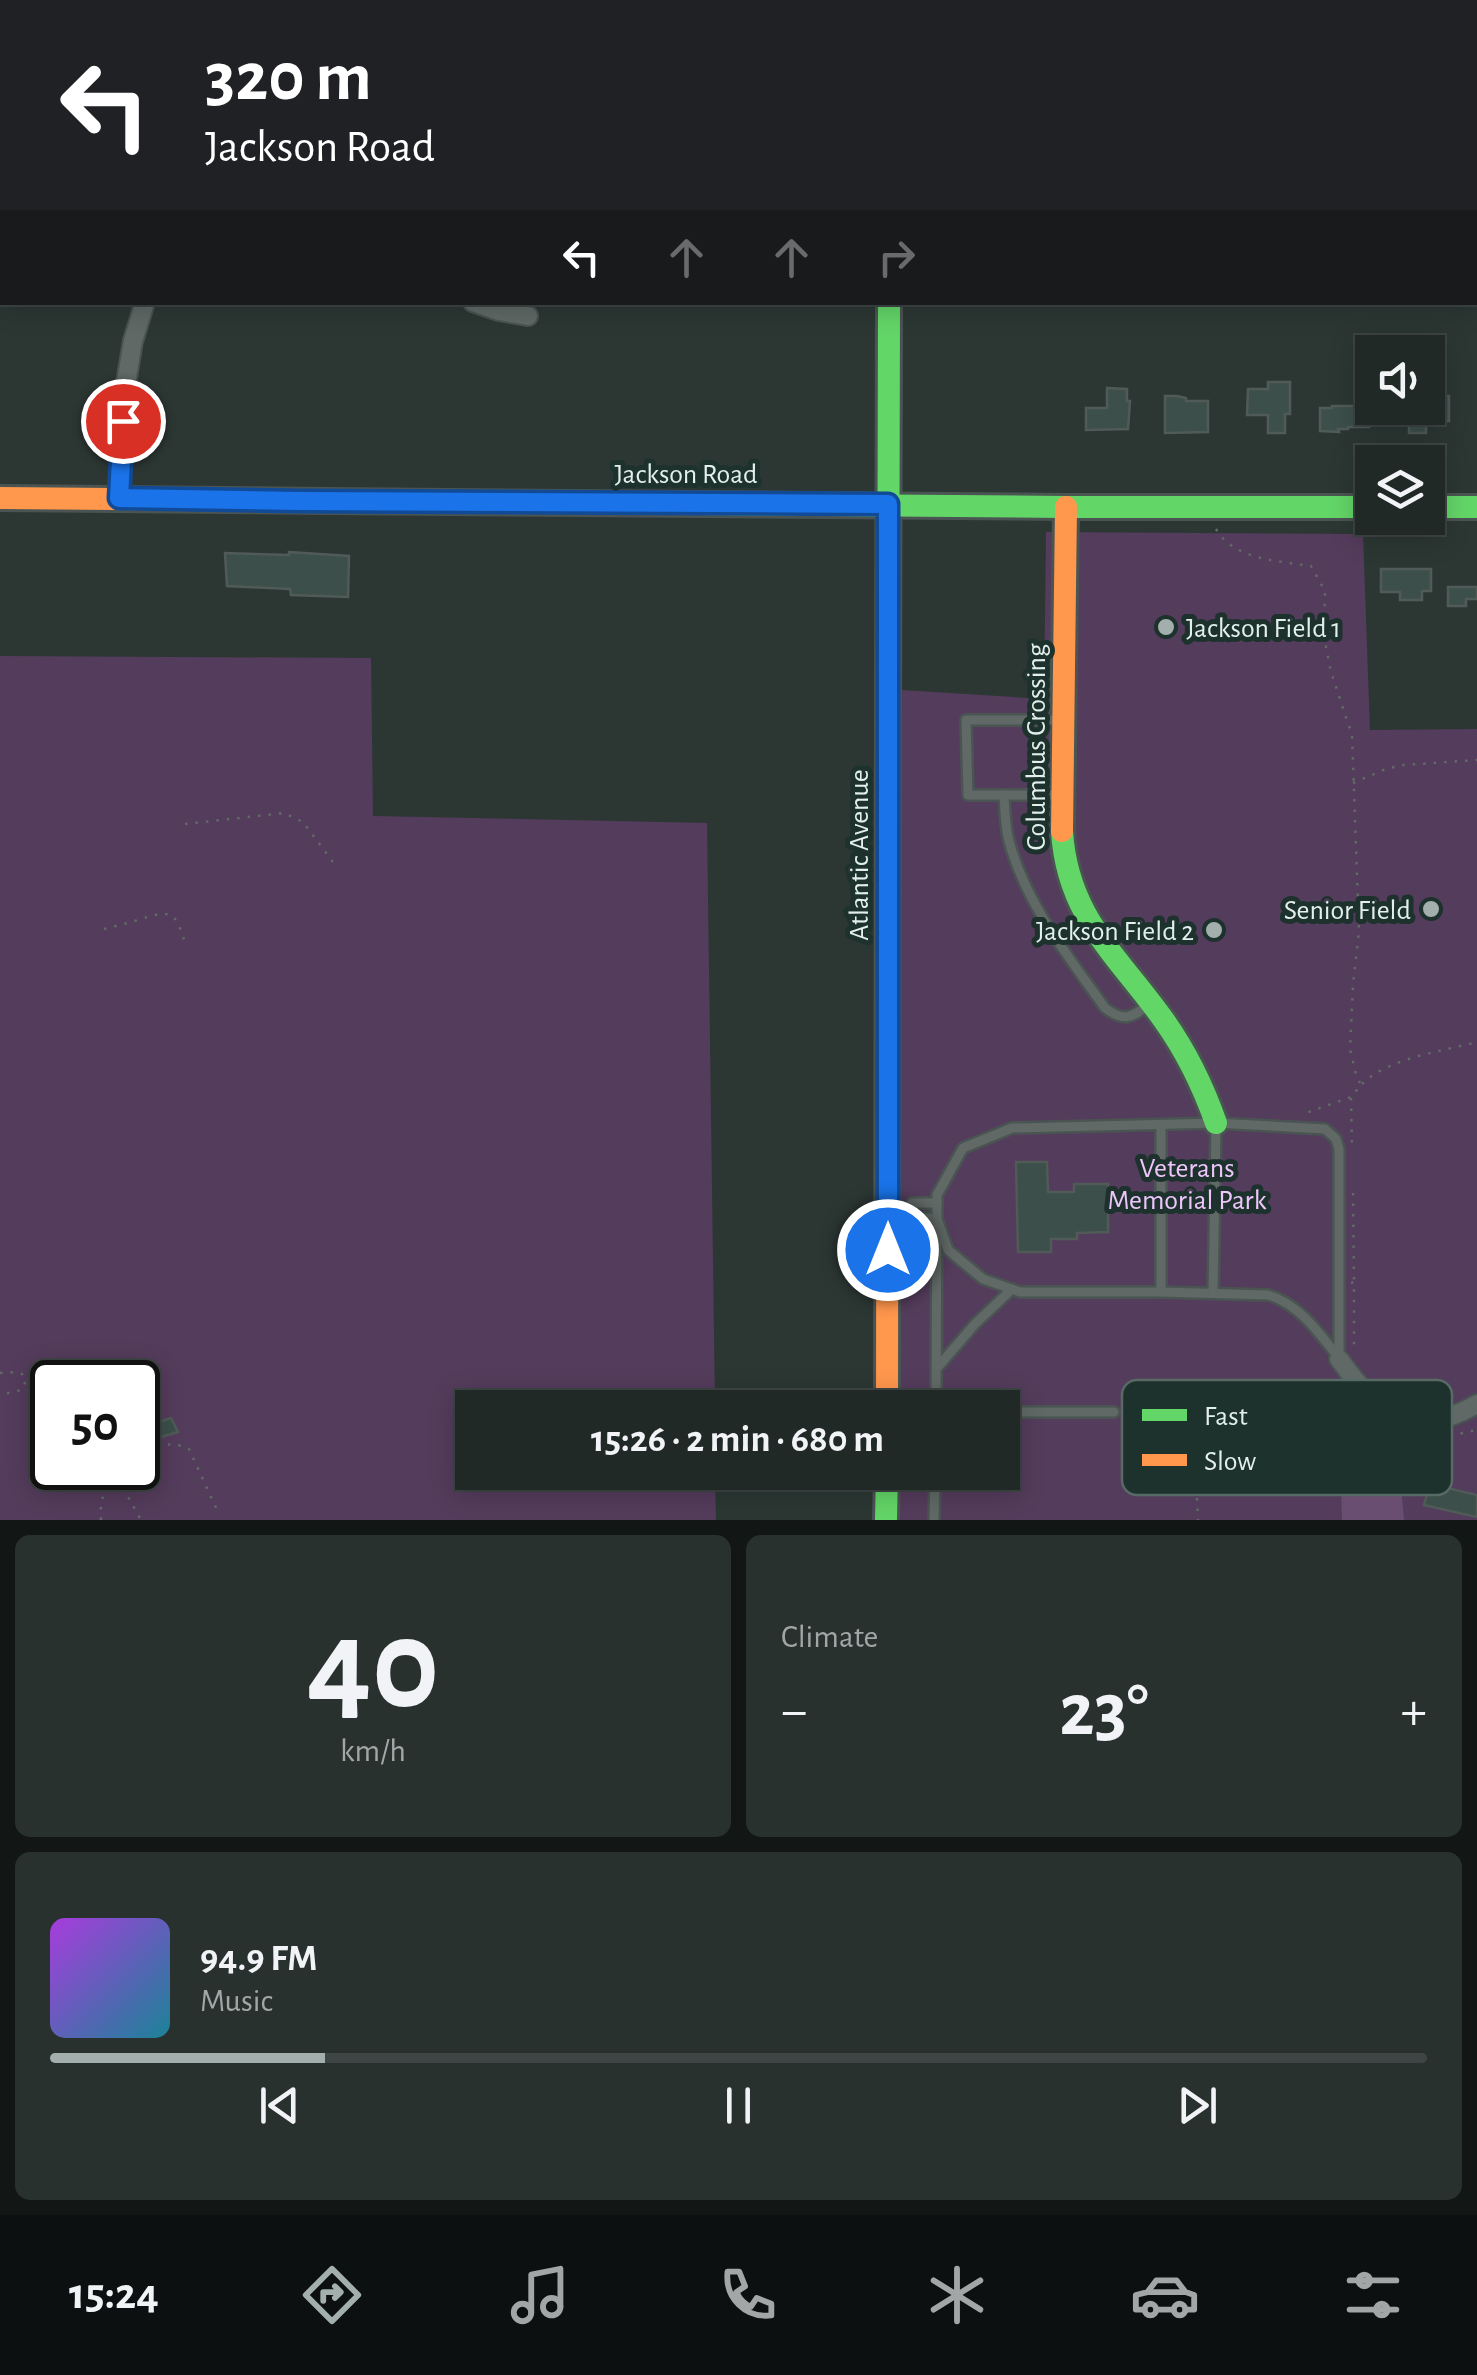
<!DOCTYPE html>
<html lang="en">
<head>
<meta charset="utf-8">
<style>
	:root { --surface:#212927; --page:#29312f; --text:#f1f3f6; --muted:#a2a6a7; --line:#3e4544; --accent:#a3afac }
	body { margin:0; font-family:"Alegreya Sans",sans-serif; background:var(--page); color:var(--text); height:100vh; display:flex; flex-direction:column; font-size:38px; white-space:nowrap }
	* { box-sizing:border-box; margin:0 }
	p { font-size:32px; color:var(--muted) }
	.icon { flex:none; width:55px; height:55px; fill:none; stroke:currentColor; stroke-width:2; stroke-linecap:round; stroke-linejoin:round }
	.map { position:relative; height:1520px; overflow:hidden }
	.details { display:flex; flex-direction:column; gap:15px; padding:15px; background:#121715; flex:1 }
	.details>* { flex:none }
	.banner { position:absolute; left:0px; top:0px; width:1478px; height:305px; box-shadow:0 5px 25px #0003,0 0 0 2px var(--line); background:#202124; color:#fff; overflow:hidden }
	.fabs { position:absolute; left:1355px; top:335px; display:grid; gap:20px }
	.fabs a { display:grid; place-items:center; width:90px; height:90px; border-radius:0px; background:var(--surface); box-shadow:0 5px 25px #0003,0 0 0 2px var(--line); font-size:50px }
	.speed { position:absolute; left:30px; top:1360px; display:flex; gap:20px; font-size:50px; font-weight:700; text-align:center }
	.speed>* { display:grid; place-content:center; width:130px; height:130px; border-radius:50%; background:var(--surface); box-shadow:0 5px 25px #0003,0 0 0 2px var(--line); line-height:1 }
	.speed .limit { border:5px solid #111; border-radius:15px; background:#fff; color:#111 }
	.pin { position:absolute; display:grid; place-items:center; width:85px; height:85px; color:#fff; margin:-42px; border:5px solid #fff; border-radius:50%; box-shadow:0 2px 10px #0007 }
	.me { position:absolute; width:110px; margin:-55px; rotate:0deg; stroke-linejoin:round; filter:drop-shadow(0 0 8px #0008) }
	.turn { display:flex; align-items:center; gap:35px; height:210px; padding:0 40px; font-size:45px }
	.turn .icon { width:130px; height:130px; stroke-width:2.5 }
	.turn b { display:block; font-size:70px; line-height:85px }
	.lanes { display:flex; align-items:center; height:95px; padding:0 40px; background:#0003; justify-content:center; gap:50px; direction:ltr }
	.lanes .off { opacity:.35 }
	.big { font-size:75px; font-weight:600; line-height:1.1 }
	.details .widget { flex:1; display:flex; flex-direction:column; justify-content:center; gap:15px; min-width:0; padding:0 35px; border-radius:15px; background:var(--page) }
	.details .dial { align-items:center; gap:0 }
	.dial b { font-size:130px; line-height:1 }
	.song { display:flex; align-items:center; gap:30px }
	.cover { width:120px; height:120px; border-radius:15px; background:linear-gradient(135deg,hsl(280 70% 55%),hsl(190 70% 35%)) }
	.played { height:10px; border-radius:5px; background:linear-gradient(90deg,var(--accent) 20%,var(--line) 20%) }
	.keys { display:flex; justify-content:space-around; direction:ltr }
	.heat { display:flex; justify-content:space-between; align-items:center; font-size:55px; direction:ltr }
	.details .tiles { flex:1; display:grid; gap:15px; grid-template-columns:1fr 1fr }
	.widget:last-child { grid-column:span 2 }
	.trip { position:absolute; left:455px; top:1390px; width:565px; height:100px; border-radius:0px; background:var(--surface); box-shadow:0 5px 25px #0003,0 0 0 2px var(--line); font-weight:600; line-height:100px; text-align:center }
	.tab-bar { display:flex; height:160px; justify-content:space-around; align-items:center; background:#0d1010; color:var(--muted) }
	.tab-bar .icon { width:70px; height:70px }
	.tab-bar .on { color:var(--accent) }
	.tab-bar b { font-size:45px; color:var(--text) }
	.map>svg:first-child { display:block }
	.green { fill:#543c5c; fill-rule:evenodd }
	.forest { fill:#694e71 }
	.building { fill:#3c4f4b; stroke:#505a57; stroke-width:2.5 }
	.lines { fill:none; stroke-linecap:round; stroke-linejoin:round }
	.lane-casing { stroke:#4a5452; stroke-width:14 }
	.street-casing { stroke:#4a5452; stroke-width:22 }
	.fast-casing { stroke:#4a5452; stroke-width:28 }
	.slow-casing { stroke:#4a5452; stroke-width:28 }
	.path { stroke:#626967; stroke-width:2.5; stroke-dasharray:2.5 8; stroke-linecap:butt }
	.lane { stroke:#606966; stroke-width:9 }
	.street { stroke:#606966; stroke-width:18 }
	.fast { stroke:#63d668; stroke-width:22 }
	.slow { stroke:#ff974d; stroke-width:22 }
	.route-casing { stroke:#114b97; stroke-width:25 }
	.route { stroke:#1a73e8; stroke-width:18 }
	.poi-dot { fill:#a3afac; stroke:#1d312d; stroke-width:4 }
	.labels { text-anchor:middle; stroke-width:10; stroke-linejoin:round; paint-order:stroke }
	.street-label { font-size:28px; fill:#e3efec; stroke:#1d312d }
	.poi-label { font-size:28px; fill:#e3efec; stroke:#1d312d; text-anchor:end }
	.park-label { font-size:28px; fill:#efc6fb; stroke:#1d312d }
	.key { fill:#1d312d; stroke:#586a66; stroke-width:2.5 }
	.key-label { font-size:28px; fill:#e3efec }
</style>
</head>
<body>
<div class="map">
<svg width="1477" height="1520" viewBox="0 0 1477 1520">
	<rect width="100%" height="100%" fill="#2c3734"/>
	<!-- green -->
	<g class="green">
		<polygon points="1046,532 1363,534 1370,730 1477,729 1477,1520 895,1520 896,1473 1002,1472 1002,1408 896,1407 902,690 1044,699"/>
		<path d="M 0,656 L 371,658 L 373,816 L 707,823 L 715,1407 L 472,1408 L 472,1472 L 715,1473 L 716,1520 L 0,1520 ZM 52,1382 L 138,1382 L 138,1468 L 52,1468 Z"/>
	</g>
	<!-- forest -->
	<polygon class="forest" points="1339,1411 1397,1440 1404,1520 1342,1520"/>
	<!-- building -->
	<g class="building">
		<polygon points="1268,382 1290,382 1290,414 1285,414 1285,433 1268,433 1268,415 1247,415 1248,389 1268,389"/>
		<polygon points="1107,388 1127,389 1127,401 1130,401 1128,429 1086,430 1086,408 1107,408"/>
		<polygon points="1165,396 1177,396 1186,398 1186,401 1208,401 1208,432 1165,433"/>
		<polygon points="1428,396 1449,396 1449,421 1426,421 1426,433 1409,433 1409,408 1428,408"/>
		<polygon points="1332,406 1369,406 1369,427 1348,427 1348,429 1338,429 1339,432 1320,431 1320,408 1332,408"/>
		<polygon points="289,552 349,556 348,597 291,595 290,589 227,586 225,553 289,555"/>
		<polygon points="1381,569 1431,569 1431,591 1422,591 1422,600 1400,600 1400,592 1381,592"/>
		<polygon points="1448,587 1477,587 1477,599 1466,599 1466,606 1448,606"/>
		<polygon points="1016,1162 1047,1162 1048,1192 1074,1192 1074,1184 1108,1184 1108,1232 1077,1233 1077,1239 1051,1239 1051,1252 1018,1252"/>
		<polygon points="171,1418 178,1432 158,1438 152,1424"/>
		<polygon points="1430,1484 1477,1495 1477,1517 1424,1505"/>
	</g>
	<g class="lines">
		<!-- lane casing -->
		<g class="lane-casing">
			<g id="lane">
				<path d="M 1004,795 C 1005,810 1005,826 1009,841 C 1026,904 1068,956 1105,1008 C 1125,1023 1132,1017 1150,1004"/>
				<polyline points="1059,795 968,795 966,720 1060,720"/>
				<polyline points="890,1210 905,1211 915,1217 937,1219 948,1250 983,1279 1020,1292 1161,1292 1161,1125"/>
				<polyline points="905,1211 912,1203 937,1203"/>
				<path d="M 1161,1292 L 1268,1295 C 1298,1303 1319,1333 1338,1357"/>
				<polyline points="1213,1293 1216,1126"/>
				<polyline points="937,1368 975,1324 1012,1289"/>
				<polyline points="936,1408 937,1195 963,1148 1012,1128 1216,1123 1325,1129 1336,1139 1339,1149 1339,1359"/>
				<polyline points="1002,1412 1114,1412"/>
				<polyline points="934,1520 935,1472"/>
			</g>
		</g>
		<!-- street casing -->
		<g class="street-casing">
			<g id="street">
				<polyline points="140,0 142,2"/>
				<polyline points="1475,43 1477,43"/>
				<polyline points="473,302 499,311 528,316"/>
				<polyline points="119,498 124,395 133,341 145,302"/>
				<path d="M 1339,1359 C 1380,1415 1410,1442 1477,1404"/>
			</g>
		</g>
		<!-- fast casing -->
		<g class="fast-casing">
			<g id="fast">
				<polyline points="890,0 890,2"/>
				<polyline points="328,501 1066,507 1372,507"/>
				<polyline points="1428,507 1477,507"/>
				<polyline points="888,719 889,302"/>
				<path d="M 1062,831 C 1067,916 1117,955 1163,1019 C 1186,1051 1203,1086 1216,1123"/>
				<polyline points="886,1520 887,1472"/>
			</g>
		</g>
		<!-- slow casing -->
		<g class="slow-casing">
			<g id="slow">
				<polyline points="0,498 328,501"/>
				<polyline points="1062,831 1066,507"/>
				<polyline points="887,1408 888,719"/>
			</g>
		</g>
		<!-- path -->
		<g class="path">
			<path d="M 1216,529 C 1234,560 1279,561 1311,566 L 1325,591 L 1324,637 L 1331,672 L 1352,735 L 1359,931 L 1353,985 L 1350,1049 L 1356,1074 L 1361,1085 L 1351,1097 L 1303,1114"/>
			<polyline points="1353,783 1386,769 1403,765 1477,760"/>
			<polyline points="185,824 284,813 303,822 333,862"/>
			<path d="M 104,929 C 115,926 126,924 137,920 C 168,911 175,907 185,943"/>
			<path d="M 1362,1084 C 1388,1058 1443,1051 1477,1042"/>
			<polyline points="1351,1098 1352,1145"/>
			<polyline points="1353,1193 1354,1280"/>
			<polyline points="1351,1283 1354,1282 1354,1350"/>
			<polyline points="0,1373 9,1372 22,1374 26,1381 21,1390 0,1395"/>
			<path d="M 1410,1438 C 1406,1455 1413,1483 1427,1493"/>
			<polyline points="1440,1438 1477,1430"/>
			<path d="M 138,1454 C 155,1446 171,1440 189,1449 L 217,1510"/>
			<polyline points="1196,1477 1198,1520"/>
			<polyline points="118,1479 141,1520"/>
			<path d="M 101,1520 C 99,1489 109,1490 125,1468"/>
		</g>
		<!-- lane -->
		<use href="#lane" class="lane"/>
		<!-- street -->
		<use href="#street" class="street"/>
		<!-- fast -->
		<use href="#fast" class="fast"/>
		<!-- slow -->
		<use href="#slow" class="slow"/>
	</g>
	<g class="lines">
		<!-- route casing -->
		<g class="route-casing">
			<polyline id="route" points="123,421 119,498 300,501 888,504 888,1250"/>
		</g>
		<!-- route -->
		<use href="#route" class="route"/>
	</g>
	<!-- markers -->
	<g class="poi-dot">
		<circle cx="1166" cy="627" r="10"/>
		<circle cx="1431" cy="909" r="10"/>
		<circle cx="1214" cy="930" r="10"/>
	</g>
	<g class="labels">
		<!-- street labels -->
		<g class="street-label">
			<text x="686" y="483">Jackson Road</text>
			<text transform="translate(1035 747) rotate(-90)" y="10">Columbus Crossing</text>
			<text transform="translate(858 855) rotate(-90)" y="10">Atlantic Avenue</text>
		</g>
		<!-- poi labels -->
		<g class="poi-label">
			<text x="1186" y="637" text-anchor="start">Jackson Field 1</text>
			<text x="1411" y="919">Senior Field</text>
			<text x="1194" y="940">Jackson Field 2</text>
		</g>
		<!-- park labels -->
		<g class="park-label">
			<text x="1187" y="1177">Veterans<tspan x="1187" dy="32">Memorial Park</tspan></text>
		</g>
	</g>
	<!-- legend -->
	<rect x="1122" y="1380" width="330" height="115" rx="15" class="key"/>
	<rect x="1142" y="1409" width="45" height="12" fill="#63d668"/>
	<rect x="1142" y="1454" width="45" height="12" fill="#ff974d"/>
	<g class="key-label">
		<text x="1204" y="1425">Fast</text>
		<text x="1204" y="1470">Slow</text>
	</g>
</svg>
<div class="fabs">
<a><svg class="icon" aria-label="sound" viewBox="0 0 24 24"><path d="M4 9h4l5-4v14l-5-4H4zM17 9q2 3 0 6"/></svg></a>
<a><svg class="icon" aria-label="layers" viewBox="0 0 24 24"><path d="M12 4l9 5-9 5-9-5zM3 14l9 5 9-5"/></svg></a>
</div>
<div class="speed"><div class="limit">50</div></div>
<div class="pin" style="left:123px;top:421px;background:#d93025"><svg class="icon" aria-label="arrive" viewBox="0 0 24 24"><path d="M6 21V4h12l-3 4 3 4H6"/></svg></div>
<svg class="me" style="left:888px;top:1250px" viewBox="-20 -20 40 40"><circle r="17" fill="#1a73e8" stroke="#fff" stroke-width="3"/><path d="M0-11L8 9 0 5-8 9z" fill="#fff"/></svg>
<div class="trip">15:26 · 2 min · 680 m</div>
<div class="banner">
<div class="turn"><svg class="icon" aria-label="left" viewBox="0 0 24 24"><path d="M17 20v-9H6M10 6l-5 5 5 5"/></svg><div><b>320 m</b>Jackson Road</div></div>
<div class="lanes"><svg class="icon" aria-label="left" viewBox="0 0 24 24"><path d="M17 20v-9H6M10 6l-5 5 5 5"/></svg><svg class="icon off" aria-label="ahead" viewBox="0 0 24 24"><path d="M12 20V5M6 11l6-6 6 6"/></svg><svg class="icon off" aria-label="ahead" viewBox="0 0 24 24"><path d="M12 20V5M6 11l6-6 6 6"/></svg><svg class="icon off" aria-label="right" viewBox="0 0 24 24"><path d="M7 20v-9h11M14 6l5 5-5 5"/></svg></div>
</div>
</div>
<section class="details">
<div class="tiles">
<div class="widget dial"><b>40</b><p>km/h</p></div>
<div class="widget"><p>Climate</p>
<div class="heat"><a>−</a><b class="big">23°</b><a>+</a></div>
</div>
<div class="widget">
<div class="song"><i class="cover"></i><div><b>94.9 FM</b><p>Music</p></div></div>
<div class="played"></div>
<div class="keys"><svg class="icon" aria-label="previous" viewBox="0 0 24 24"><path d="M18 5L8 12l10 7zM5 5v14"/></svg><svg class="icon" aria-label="pause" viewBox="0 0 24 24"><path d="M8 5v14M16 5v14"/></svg><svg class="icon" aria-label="next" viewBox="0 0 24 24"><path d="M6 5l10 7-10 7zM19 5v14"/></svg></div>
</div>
</div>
</section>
<nav class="tab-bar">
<b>15:24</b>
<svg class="icon on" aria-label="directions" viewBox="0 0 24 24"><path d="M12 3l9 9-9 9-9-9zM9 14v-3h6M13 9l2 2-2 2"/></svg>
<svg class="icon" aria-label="music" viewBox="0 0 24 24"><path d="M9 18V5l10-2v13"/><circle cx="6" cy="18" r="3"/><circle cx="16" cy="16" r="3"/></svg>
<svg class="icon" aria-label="phone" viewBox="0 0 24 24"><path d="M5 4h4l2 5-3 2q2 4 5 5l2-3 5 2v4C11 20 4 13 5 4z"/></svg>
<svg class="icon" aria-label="climate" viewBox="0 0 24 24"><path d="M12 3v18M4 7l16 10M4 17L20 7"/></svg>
<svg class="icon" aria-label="car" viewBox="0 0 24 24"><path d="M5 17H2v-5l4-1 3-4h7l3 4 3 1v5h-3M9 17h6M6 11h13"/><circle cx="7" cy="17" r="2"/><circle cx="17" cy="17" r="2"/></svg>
<svg class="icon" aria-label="filters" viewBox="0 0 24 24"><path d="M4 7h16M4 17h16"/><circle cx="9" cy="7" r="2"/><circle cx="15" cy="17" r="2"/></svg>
</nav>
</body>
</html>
